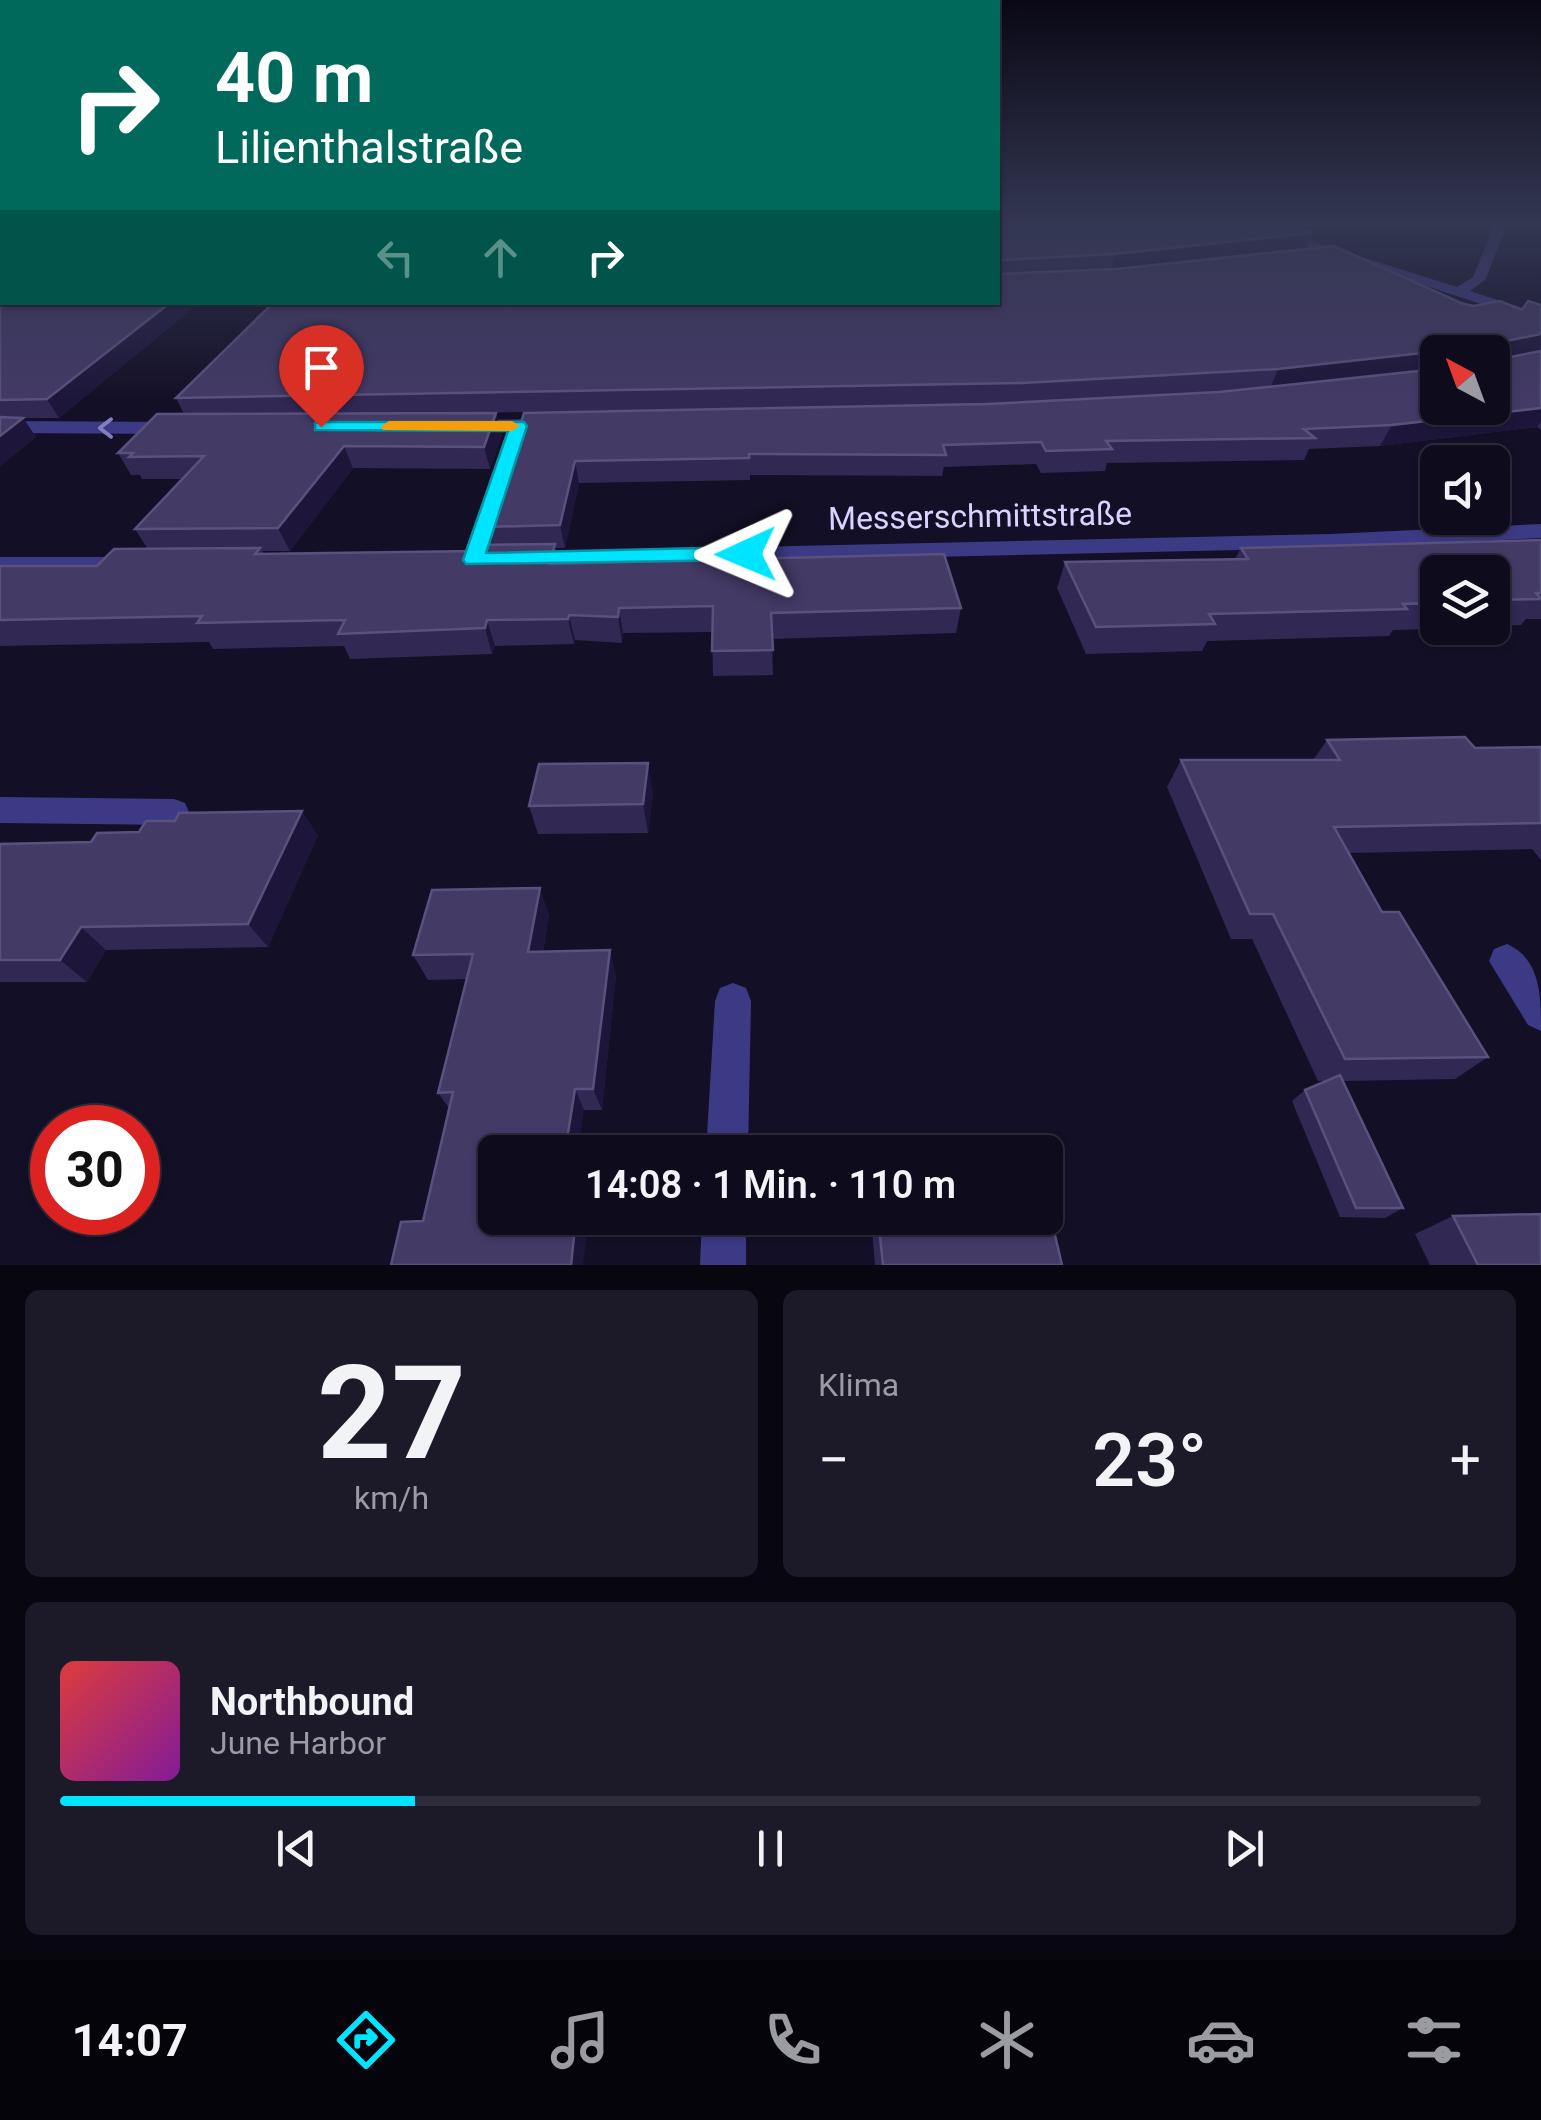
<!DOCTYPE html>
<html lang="de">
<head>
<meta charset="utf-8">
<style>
	:root { --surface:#0e0b1c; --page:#1c1929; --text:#f1f3f6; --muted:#9b9ba3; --line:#2e2b3b; --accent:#00e5ff }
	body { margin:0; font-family:Roboto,sans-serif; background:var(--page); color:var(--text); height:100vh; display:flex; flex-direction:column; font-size:38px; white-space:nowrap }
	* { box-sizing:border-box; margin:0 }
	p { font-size:32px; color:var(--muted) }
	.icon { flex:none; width:55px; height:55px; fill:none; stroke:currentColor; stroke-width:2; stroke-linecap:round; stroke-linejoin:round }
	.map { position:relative; height:1265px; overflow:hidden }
	.details { display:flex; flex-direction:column; gap:25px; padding:25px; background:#08060f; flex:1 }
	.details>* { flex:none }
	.guide { position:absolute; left:0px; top:0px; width:1000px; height:305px; box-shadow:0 2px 8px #0004,0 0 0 2px var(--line); background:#00695c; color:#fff; overflow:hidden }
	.needle { width:65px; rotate:319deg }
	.controls { position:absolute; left:1420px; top:335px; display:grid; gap:20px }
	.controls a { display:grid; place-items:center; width:90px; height:90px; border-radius:15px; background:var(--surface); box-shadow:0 2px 8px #0004,0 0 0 2px var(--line); font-size:50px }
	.speed { position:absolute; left:30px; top:1105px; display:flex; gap:20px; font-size:50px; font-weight:700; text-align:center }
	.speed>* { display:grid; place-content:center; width:130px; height:130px; border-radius:50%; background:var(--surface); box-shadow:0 2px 8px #0004,0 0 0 2px var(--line); line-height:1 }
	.speed .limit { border:15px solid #d22; background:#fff; color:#111 }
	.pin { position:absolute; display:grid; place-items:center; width:85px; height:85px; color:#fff; margin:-102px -42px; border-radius:50% 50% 50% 0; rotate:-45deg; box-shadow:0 0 10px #0007 }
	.pin .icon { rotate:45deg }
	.me { position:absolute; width:110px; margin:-55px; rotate:269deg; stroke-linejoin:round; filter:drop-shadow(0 0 8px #0008) }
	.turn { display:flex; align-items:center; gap:35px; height:210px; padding:0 50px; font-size:45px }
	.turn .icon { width:130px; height:130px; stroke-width:2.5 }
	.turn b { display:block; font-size:70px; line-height:85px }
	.lanes { display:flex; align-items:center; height:95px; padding:0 50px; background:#0003; justify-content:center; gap:50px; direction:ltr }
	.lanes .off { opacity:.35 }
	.big { font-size:75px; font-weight:600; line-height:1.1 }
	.details .widget { flex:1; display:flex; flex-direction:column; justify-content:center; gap:15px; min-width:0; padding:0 35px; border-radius:15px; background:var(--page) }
	.details .dial { align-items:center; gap:0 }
	.dial b { font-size:130px; line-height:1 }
	.song { display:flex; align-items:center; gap:30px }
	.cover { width:120px; height:120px; border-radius:15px; background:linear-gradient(135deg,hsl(0 70% 55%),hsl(290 70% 35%)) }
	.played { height:10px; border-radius:5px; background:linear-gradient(90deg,var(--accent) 25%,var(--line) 25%) }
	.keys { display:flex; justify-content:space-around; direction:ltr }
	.heat { display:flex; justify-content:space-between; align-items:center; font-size:55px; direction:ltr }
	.details .tiles { flex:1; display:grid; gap:25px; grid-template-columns:1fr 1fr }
	.widget:last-child { grid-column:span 2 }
	.trip { position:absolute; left:478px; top:1135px; width:585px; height:100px; border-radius:15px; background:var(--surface); box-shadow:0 2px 8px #0004,0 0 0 2px var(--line); font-weight:600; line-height:100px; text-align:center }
	.dock { display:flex; height:160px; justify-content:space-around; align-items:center; background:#06040b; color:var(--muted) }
	.dock .icon { width:70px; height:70px }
	.dock .active { color:var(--accent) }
	.dock b { font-size:45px; color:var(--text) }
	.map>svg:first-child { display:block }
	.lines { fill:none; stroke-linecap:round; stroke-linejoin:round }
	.street { fill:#3d3a85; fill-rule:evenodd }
	.wall { fill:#312854; fill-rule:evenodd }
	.shaded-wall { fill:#1d163a }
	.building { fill:#433a66; stroke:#5a527e; stroke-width:2.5 }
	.oneway { stroke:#837fbc }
	.route { fill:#00e5ff; stroke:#0095a6; stroke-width:2.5 }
	.slow { fill:#f59e0b }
	.labels { text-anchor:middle; stroke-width:10; stroke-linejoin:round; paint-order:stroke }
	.street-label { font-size:32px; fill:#d9d4ff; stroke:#130f26 }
</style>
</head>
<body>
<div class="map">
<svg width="1541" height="1265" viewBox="0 0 1541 1265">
	<rect width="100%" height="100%" fill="#130f26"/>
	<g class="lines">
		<!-- street -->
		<g class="street">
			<polygon points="1237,223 1254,223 1457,287 1473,277 1495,223 1507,223 1486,279 1470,291 1541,314 1541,324"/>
			<polygon points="550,419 557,421 557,429 526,431 484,560 481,565 465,565 462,560 507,431 465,432 456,426 465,420"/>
			<polygon points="0,421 175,422 184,428 175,434 0,433"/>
			<polygon points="1541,524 1541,538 1331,548 525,566 514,559 525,552 1331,534"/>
			<polygon points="0,557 130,557 141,564 130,571 0,571"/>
			<polygon points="0,797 174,799 185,803 189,812 185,821 174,825 0,823"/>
			<path d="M 1507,944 C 1541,959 1541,997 1541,1031 L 1528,1025 L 1489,961 L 1494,949 Z"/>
			<polygon points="733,983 746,988 751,1001 748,1152 706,1152 715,1001 720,988"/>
			<polygon points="702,1218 746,1218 746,1265 700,1265"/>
		</g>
	</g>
	<!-- wall -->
	<g class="wall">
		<rect x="0" y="223" width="2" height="52"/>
		<path d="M 998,223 L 1312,233 L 1305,249 L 1461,303 L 1473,306 L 1522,310 L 1541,305 L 1541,430 L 1537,427 L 1380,446 L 1309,449 L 1304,460 L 1107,463 L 1105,471 L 1041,473 L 1036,464 L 944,467 L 942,476 L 750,475 L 750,480 L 579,483 L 565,548 L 556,548 L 559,563 L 961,608 L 956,633 L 772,639 L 773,675 L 713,676 L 712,632 L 623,633 L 622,643 L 575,640 L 574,644 L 495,646 L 492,654 L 350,659 L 344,646 L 213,649 L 209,642 L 0,646 L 0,566 L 97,566 L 147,548 L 135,529 L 182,479 L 142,479 L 140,475 L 131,475 L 118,453 L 184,414 L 176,398 ZM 1438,352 L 1492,352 L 1438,408 ZM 770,408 L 524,413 L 486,527 L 491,545 L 476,551 L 264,554 L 262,551 L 290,551 L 353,468 L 490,469 L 502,435 L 496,413 L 468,413 Z"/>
		<polygon points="2,302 200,302 59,418 23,418 36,437 0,466 0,304"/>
		<polygon points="1541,540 1541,619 1526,619 1521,625 1492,626 1492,572 1438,572 1438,628 1467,628 1393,630 1389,636 1207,641 1202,651 1086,654 1057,588 1065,562 1235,559 1241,548"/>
		<polygon points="1327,740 1475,748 1541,747 1541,860 1532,849 1349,853 1382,912 1488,1057 1455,1079 1343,1081 1403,1208 1385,1218 1340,1217 1292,1101 1305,1090 1325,1081 1318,1081 1252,939 1231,939 1167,787 1181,760 1313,760"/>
		<polygon points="653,792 648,833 538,834 529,806"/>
		<polygon points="318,835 268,947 106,950 87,982 0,982 0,844"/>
		<polygon points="549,914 543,952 616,975 602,1110 584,1110 495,1152 587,1233 423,1221 449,1108 438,1093 467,979 428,980 413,955"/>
		<polygon points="1453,1216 1541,1265 1430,1265 1415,1234"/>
		<polygon points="871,1218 1045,1218 1062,1265 875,1265"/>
	</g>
	<!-- shaded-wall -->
	<g class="shaded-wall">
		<polygon points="1312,233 1305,250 1111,271 1115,254"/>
		<polygon points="171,302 200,302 59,418 47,399"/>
		<polygon points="1541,334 1540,351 1492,361 1501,342"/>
		<polygon points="1449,350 1448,352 1438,352 1438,370 1270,389 1278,369"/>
		<polygon points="1541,408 1541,421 1537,427 1380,446 1392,425"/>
		<polygon points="496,413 502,435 490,469 484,447"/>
		<polygon points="23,418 36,437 0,466 0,436"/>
		<polygon points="344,446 353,468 290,551 278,528"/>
		<polygon points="575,461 579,483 565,548 560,525"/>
		<polygon points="555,544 560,569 550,564"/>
		<polygon points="619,608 623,633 622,643 618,617"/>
		<polygon points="569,615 575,640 574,644 568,619"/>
		<polygon points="487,620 495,646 492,654 485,628"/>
		<polygon points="648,763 653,792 648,833 643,804"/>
		<polygon points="302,811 318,835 268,947 248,924"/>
		<polygon points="540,888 549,914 539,977 528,952"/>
		<polygon points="81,927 106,950 87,982 60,960"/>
		<polygon points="610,950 616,975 602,1110 593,1089"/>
		<polygon points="575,1089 584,1110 578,1152 565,1152"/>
		<polygon points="576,1218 587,1233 583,1265 571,1265"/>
	</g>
	<!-- building -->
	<g class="building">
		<rect x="0" y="223" width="2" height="37"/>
		<polygon points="998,223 1280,223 1312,233 1115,254 1001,260 999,274 1116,269 1334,246 1461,303 1473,306 1500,301 1522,310 1528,301 1541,305 1541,334 1501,342 1500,354 1505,358 1541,351 1541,408 1392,425 1304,429 1315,438 1106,441 1112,449 1046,451 1041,442 943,445 946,455 749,454 749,458 575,461 560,525 486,527 524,413 987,404 1219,392 1438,369 1438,408 1492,408 1492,352 1451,352 1449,350 1278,369 1022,383 176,398 274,302 998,302"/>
		<polygon points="2,302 171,302 47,399 0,400 0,304"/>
		<polygon points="496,413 484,447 344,446 278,528 135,529 204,456 129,457 133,453 118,453 157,414"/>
		<polygon points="0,417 23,418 0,436"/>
		<polygon points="1541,540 1541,593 1536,593 1541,599 1492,600 1492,572 1438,572 1438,603 1403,604 1407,609 1209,614 1215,624 1096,627 1065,562 1248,559 1241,548"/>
		<polygon points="555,544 550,564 944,554 961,608 771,613 773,650 712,651 713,606 619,608 618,617 569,615 568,619 487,620 485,628 338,634 345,620 197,623 202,616 0,620 0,566 97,566 114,549 260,548 255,554 476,551 478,545"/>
		<polygon points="1465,737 1475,748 1541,747 1541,823 1334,827 1382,912 1399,912 1488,1057 1345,1059 1273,914 1250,914 1181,760 1340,760 1327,740"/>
		<polygon points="648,763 643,804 529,806 539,764"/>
		<polygon points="302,811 248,924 81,927 60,960 0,960 0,844 91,842 97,833 139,832 146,821 175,821 179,813"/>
		<polygon points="540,888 528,952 610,950 593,1089 575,1089 565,1152 495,1152 495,1218 576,1218 571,1265 391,1265 401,1222 423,1221 453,1092 438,1093 473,954 413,955 432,890"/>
		<polygon points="1340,1075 1403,1208 1356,1208 1305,1090"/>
		<polygon points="1045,1197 1046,1197 1062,1265 883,1265 878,1218 1045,1218"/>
		<polygon points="1541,1214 1541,1265 1478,1265 1453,1216"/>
	</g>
	<!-- one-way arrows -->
	<defs><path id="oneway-chevron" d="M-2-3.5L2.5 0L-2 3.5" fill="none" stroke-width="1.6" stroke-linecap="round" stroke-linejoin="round" transform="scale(2.5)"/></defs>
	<use class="oneway" href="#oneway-chevron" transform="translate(106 428) rotate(180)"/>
	<!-- sky -->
	<linearGradient id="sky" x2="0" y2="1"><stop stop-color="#0a0815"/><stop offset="0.56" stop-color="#333752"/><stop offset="1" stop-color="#333752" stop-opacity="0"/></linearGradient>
	<rect width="1541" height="400" fill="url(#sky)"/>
	<!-- route -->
	<polygon class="route" points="321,422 524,422 527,426 486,553 746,547 756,554 746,560 466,564 463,560 508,431 315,430 315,423"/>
	<!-- slow -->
	<polygon class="slow" points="389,421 512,421 520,426 512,431 383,430 381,426"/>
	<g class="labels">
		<!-- street labels -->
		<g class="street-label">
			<text transform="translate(980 516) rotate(-1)" y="11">Messerschmittstraße</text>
		</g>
	</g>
</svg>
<div class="controls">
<a><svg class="needle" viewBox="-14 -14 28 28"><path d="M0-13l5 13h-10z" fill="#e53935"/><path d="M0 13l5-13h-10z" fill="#9b9ba3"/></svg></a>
<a><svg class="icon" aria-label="sound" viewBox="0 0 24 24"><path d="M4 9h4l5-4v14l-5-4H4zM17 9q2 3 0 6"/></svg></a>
<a><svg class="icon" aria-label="layers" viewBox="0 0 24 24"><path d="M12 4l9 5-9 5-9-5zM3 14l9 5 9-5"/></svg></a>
</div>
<div class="speed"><div class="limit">30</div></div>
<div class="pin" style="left:321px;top:427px;background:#d93025"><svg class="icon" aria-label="arrive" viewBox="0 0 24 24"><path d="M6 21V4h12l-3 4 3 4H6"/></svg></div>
<svg class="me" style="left:746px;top:554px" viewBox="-20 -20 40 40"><path d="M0-17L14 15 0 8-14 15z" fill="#00e5ff" stroke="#fff" stroke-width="4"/></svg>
<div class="trip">14:08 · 1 Min. · 110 m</div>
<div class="guide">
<div class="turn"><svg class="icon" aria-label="right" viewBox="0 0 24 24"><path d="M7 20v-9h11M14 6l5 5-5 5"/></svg><div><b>40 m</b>Lilienthalstraße</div></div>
<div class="lanes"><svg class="icon off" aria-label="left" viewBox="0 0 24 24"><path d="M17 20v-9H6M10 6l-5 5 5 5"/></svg><svg class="icon off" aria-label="ahead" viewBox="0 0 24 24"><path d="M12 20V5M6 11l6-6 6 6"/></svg><svg class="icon" aria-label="right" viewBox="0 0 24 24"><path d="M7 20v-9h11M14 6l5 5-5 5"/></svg></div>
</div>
</div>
<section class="details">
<div class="tiles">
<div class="widget dial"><b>27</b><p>km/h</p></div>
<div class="widget"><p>Klima</p>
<div class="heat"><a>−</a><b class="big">23°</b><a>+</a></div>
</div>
<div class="widget">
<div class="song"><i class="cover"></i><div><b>Northbound</b><p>June Harbor</p></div></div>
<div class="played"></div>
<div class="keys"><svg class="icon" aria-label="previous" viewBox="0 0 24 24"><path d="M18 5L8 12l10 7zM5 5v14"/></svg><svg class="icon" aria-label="pause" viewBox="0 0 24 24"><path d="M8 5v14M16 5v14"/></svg><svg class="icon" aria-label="next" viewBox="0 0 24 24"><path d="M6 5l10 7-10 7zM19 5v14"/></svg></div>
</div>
</div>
</section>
<nav class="dock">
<b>14:07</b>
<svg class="icon active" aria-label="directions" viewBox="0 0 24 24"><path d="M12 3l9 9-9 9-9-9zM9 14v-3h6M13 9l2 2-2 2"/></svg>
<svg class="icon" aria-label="music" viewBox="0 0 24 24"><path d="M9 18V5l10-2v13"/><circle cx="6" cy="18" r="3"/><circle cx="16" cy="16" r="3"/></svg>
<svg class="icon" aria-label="phone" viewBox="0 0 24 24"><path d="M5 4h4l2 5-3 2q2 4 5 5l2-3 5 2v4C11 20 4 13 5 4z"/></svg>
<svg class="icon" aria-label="climate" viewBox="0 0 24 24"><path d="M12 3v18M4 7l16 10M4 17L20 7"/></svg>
<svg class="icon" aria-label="car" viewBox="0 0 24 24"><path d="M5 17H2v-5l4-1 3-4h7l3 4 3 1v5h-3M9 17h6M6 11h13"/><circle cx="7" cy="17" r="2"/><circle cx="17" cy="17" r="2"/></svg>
<svg class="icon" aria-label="filters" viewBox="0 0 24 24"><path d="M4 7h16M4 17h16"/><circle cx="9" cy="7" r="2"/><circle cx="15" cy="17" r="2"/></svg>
</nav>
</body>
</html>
